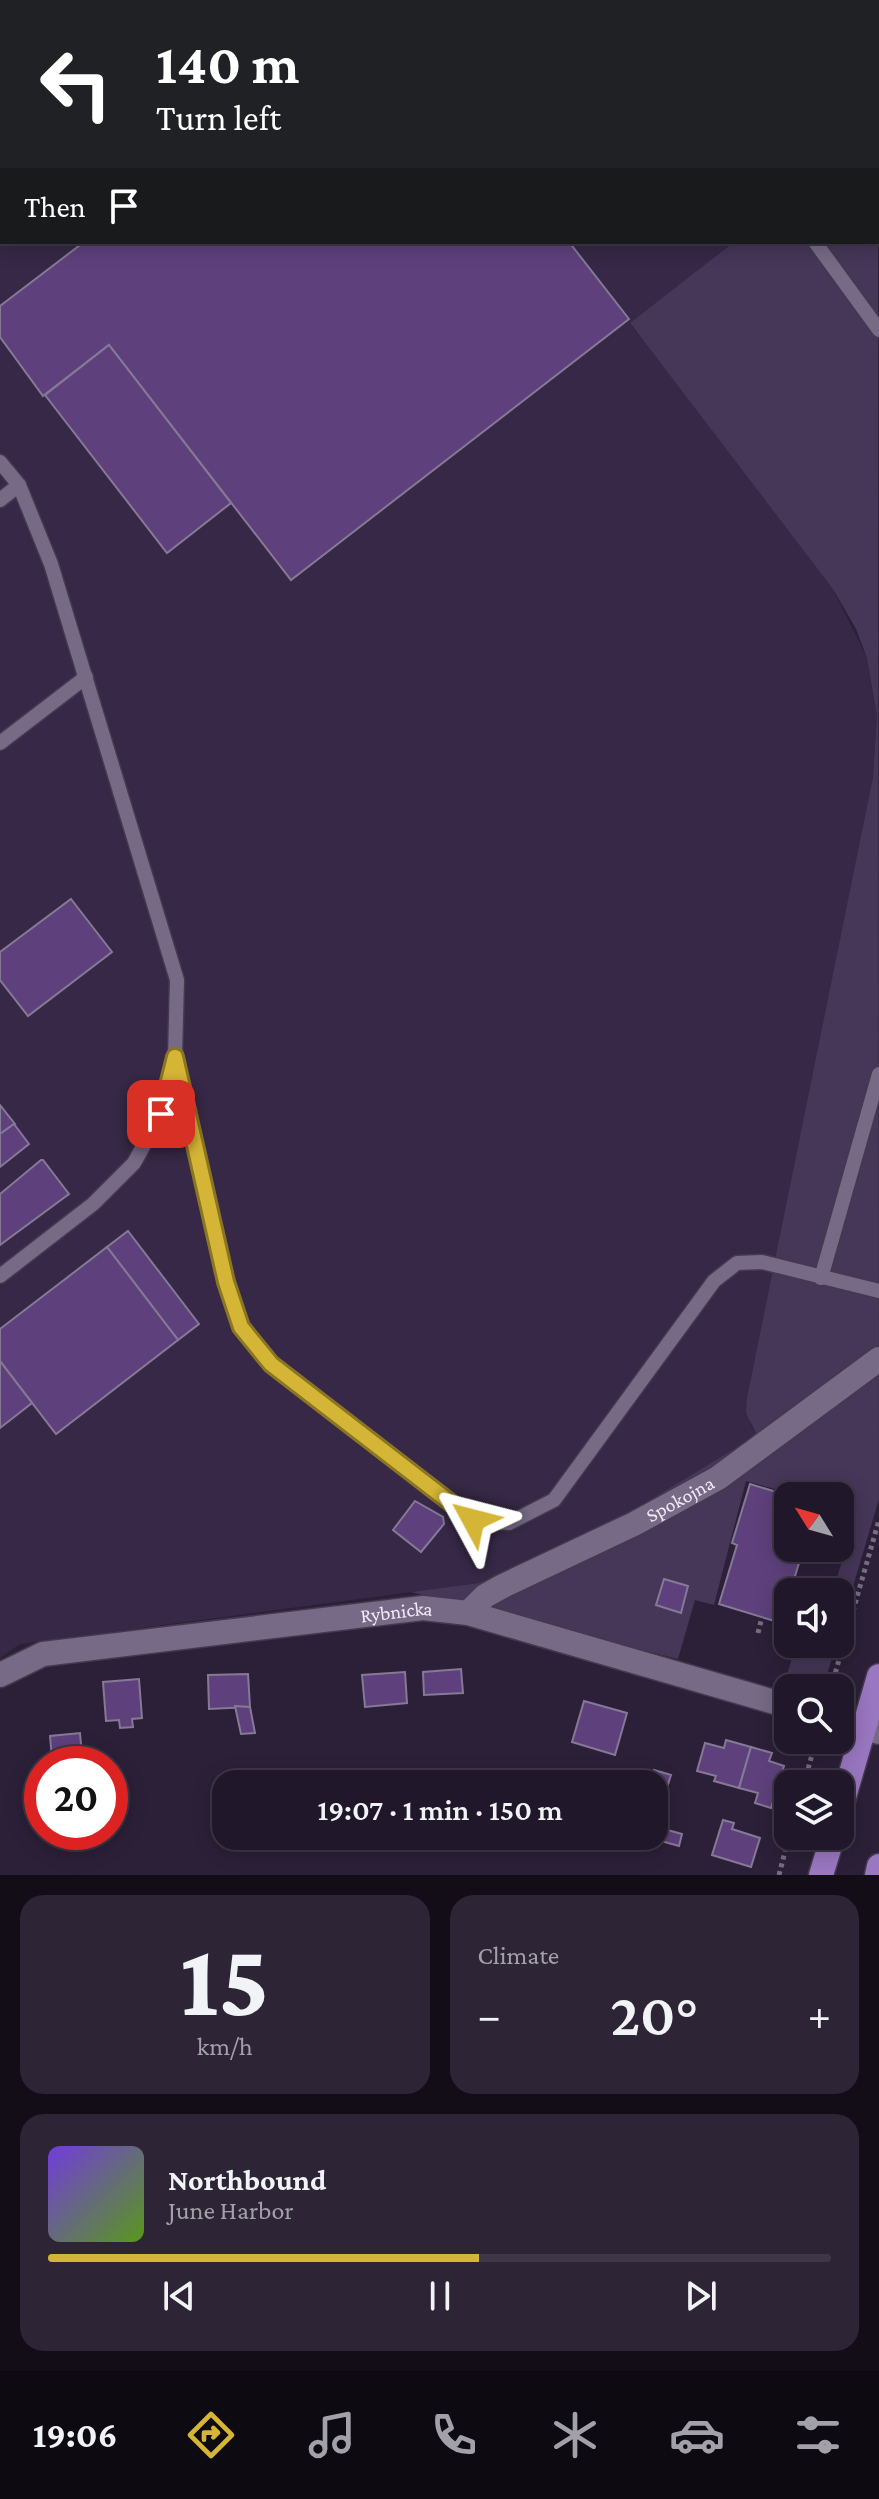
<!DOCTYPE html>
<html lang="en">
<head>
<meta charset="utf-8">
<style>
	:root { --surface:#20182a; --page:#2d2536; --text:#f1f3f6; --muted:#a2a0a8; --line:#3d3747; --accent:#d5b535 }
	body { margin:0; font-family:"Crimson Pro",serif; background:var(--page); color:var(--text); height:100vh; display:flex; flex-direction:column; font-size:30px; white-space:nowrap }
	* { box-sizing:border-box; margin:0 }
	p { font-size:26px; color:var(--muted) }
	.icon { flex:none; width:44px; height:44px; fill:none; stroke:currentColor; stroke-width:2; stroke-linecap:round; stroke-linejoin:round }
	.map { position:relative; height:1875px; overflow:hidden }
	.panel { display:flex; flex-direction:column; gap:20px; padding:20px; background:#120d17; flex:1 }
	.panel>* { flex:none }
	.banner { position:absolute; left:0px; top:0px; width:880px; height:244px; box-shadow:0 4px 20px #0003,0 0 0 2px var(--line); background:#202124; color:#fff; overflow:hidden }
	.needle { width:52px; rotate:307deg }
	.fabs { position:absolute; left:774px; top:1482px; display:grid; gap:16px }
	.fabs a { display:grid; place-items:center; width:80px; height:80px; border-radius:16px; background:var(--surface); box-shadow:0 4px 20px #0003,0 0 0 2px var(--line); font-size:40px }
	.speed { position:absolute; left:24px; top:1746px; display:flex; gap:16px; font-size:40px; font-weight:700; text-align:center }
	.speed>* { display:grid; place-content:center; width:104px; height:104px; border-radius:50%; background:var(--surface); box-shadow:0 4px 20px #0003,0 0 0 2px var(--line); line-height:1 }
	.speed .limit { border:12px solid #d22; background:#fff; color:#111 }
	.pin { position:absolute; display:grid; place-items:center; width:68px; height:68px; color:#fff; margin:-34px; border-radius:16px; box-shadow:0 4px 12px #0006 }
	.me { position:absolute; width:88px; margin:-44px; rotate:308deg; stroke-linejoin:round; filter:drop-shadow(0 0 6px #0008) }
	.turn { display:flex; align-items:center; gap:28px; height:168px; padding:0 24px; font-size:36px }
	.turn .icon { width:104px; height:104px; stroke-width:2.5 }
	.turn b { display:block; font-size:56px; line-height:68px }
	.then { display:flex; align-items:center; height:76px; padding:0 24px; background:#0003; gap:16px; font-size:30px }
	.big { font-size:60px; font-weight:600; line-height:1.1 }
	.panel .tile { flex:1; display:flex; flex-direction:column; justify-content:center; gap:12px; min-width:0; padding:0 28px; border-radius:24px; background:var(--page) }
	.panel .dial { align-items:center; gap:0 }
	.dial b { font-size:104px; line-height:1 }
	.song { display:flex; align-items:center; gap:24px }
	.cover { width:96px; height:96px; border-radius:12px; background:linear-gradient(135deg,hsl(260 70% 55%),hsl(90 70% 35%)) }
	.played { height:8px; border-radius:4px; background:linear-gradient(90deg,var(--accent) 55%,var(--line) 55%) }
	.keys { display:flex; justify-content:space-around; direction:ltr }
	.heat { display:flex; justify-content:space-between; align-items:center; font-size:44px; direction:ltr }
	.panel .tiles { flex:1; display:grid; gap:20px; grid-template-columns:1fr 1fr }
	.tile:last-child { grid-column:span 2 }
	.trip { position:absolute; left:212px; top:1770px; width:456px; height:80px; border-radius:24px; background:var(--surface); box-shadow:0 4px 20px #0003,0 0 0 2px var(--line); font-weight:600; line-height:80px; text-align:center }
	.dock { display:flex; height:128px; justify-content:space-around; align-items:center; background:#0d0a11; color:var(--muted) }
	.dock .icon { width:56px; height:56px }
	.dock .current { color:var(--accent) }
	.dock b { font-size:36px; color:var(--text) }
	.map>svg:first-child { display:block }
	.built { fill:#362846 }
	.green { fill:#463658 }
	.building { fill:#5e417c; stroke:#857995; stroke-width:2 }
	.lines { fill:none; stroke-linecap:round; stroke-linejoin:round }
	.service-casing { stroke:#443a4e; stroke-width:17 }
	.minor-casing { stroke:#443a4e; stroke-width:27 }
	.primary-casing { stroke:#443a4e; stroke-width:27 }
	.path { stroke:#776d82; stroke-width:5; stroke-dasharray:4 4; stroke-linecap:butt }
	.service { stroke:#766a86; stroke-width:14 }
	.minor { stroke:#766a86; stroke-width:24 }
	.primary { stroke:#9a77c1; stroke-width:24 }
	.route-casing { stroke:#8a7622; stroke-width:20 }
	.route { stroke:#d5b535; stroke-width:14 }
	.labels { text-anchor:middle; stroke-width:8; stroke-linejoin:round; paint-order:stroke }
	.street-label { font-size:20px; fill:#f0e9f9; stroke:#2b2038 }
</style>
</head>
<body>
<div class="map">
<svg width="879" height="1875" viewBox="0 0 879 1875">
	<rect width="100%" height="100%" fill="#2b2038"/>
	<!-- built -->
	<g class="built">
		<polygon points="84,0 650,0 652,2 79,2"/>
		<polygon points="0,18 2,242 734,242 630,324 764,494 833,589 867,658 877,716 873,777 751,1425 757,1435 615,1521 479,1583 20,1644 0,1658"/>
	</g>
	<!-- green -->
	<g class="green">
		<polygon points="878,118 879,1499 840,1630 840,1592 833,1592 856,1512 840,1507 840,1496 800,1496 746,1481 714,1605 695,1600 678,1659 411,1592 479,1583 615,1521 757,1435 746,1413 747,1398 873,777 877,716 867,658 856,629 833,589 630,323 734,242 878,242"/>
		<polygon points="818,1644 836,1644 823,1688 785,1682 795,1647 815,1652"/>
	</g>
	<!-- building -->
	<g class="building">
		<polygon points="272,0 399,0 270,2"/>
		<polygon points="84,242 569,242 629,319 291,580 109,345 43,396 0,337 0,306"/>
		<polygon points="109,345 231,503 167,553 45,395"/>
		<polygon points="71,899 112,952 28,1016 0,980 0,952"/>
		<polygon points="0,1105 15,1124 0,1134"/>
		<polygon points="14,1124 29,1144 0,1167 0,1134"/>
		<polygon points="41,1160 43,1160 69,1194 0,1245 0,1194"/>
		<polygon points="128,1231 199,1324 178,1340 107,1247"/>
		<polygon points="107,1247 178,1340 56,1434 0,1361 0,1329"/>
		<polygon points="0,1361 32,1403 0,1428"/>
		<polygon points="750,1484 790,1496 788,1548 798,1548 793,1562 799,1563 781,1623 719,1604 737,1545 732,1543"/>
		<polygon points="415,1501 443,1517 444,1524 421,1552 393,1530"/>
		<polygon points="664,1579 688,1586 681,1613 656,1605"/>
		<polygon points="461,1669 463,1693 424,1695 423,1672"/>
		<polygon points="405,1672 407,1703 365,1707 362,1675"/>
		<polygon points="248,1674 250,1707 209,1709 208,1675"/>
		<polygon points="139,1679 142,1718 132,1719 133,1727 120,1728 119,1720 106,1721 103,1682"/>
		<polygon points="584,1701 627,1713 615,1755 572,1742"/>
		<polygon points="235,1706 250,1707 255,1733 241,1734"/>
		<polygon points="80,1733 82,1756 52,1759 50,1736"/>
		<polygon points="726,1740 751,1747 739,1788 714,1781 716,1776 697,1771 705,1743 724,1748"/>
		<polygon points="751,1747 772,1753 769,1761 784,1766 771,1808 755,1803 758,1793 739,1788"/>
		<polygon points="654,1770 671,1775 662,1803 654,1800 654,1784 650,1784"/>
		<polygon points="723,1820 734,1823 732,1829 760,1838 751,1867 712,1855"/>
		<polygon points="657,1827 682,1834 679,1846 654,1839"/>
	</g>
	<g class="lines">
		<!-- service casing -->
		<g class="service-casing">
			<g id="service">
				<polyline points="630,0 631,2"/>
				<polyline points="195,2 197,0"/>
				<polyline points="0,157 2,156"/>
				<polyline points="815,242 879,330"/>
				<polyline points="0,462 19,485 51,564 177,980 175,1057 161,1114 134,1163 93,1204 0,1276"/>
				<polyline points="0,500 19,485"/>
				<polyline points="0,743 86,677"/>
				<polyline points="175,1057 226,1282 241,1327 271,1364 473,1520 509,1523 554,1500 714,1281 737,1263 762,1262 879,1291"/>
				<polyline points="821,1278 879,1074"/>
			</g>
		</g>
		<!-- minor casing -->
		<g class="minor-casing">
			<g id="minor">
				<path id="s1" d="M 468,1613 L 485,1596 L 503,1586 L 634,1524 L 718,1478 L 879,1359"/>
				<path id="s2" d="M 0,1675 L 43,1654 L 423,1608 L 468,1613 L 788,1706"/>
				<polyline points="840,1721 879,1732"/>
			</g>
		</g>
		<!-- primary casing -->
		<g class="primary-casing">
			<g id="primary">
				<polyline points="839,0 841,2"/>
				<polyline points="878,48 879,49"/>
				<polyline points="840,1811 879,1676"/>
				<polyline points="821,1875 833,1836"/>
				<polyline points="877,1875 879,1866"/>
			</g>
		</g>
		<!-- path -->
		<g class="path">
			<polyline points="799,0 801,2"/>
			<polyline points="878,99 879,100"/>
			<polyline points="758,1633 762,1617"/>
			<polyline points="831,1688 879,1520"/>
			<polyline points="804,1784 816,1740"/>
			<polyline points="779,1875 789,1836"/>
		</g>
		<!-- service -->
		<use href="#service" class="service"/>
		<!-- minor -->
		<use href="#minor" class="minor"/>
		<!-- primary -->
		<use href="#primary" class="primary"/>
	</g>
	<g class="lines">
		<!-- route casing -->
		<g class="route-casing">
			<polyline id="route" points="161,1114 175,1057 226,1282 241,1327 271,1364 473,1520"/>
		</g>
		<!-- route -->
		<use href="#route" class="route"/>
	</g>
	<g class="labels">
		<!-- street labels -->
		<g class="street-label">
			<text dy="7" stroke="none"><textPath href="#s1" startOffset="242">Spokojna</textPath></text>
			<text dy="7" stroke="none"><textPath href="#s2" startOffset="404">Rybnicka</textPath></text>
		</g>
	</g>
</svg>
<div class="fabs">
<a><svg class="needle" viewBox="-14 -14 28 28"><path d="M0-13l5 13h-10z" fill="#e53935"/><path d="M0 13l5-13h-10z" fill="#a2a0a8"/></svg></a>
<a><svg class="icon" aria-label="sound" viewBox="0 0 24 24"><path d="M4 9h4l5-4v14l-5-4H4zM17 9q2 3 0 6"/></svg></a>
<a><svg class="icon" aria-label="search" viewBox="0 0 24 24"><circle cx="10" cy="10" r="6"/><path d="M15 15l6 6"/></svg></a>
<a><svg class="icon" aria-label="layers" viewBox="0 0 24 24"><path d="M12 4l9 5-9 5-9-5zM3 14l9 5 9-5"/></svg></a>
</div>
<div class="speed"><div class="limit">20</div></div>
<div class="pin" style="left:161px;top:1114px;background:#d93025"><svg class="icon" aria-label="arrive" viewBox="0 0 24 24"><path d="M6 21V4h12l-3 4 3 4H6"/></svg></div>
<svg class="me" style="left:473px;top:1520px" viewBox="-20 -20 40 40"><path d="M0-17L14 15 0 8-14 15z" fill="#d5b535" stroke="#fff" stroke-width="4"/></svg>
<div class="trip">19:07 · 1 min · 150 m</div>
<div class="banner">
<div class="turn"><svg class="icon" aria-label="left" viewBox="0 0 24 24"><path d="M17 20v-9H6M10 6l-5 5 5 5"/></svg><div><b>140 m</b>Turn left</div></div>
<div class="then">Then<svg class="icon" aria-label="arrive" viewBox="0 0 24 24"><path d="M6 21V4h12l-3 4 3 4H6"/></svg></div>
</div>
</div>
<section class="panel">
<div class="tiles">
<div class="tile dial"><b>15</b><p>km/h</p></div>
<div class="tile"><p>Climate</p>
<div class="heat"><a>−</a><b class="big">20°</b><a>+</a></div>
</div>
<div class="tile">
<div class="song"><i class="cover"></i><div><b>Northbound</b><p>June Harbor</p></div></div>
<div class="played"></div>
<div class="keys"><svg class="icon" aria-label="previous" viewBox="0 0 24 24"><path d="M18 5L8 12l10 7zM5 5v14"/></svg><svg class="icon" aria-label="pause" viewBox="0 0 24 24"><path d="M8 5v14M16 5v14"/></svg><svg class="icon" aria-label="next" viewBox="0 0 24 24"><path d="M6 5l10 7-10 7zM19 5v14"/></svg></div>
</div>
</div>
</section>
<nav class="dock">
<b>19:06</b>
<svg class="icon current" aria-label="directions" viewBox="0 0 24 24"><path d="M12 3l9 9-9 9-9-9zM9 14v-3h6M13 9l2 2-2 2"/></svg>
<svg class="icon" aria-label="music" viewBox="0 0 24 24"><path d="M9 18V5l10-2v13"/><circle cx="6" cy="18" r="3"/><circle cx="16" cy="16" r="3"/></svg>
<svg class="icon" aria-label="phone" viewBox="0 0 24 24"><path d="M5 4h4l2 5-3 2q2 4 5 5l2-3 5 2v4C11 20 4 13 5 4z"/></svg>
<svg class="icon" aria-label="climate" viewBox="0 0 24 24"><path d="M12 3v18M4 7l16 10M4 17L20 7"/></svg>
<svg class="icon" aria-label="car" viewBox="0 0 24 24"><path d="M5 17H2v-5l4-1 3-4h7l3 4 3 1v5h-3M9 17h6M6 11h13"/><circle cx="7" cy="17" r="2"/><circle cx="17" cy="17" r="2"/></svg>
<svg class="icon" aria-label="filters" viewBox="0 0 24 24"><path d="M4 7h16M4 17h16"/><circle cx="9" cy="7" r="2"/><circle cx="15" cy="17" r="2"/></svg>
</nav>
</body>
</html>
